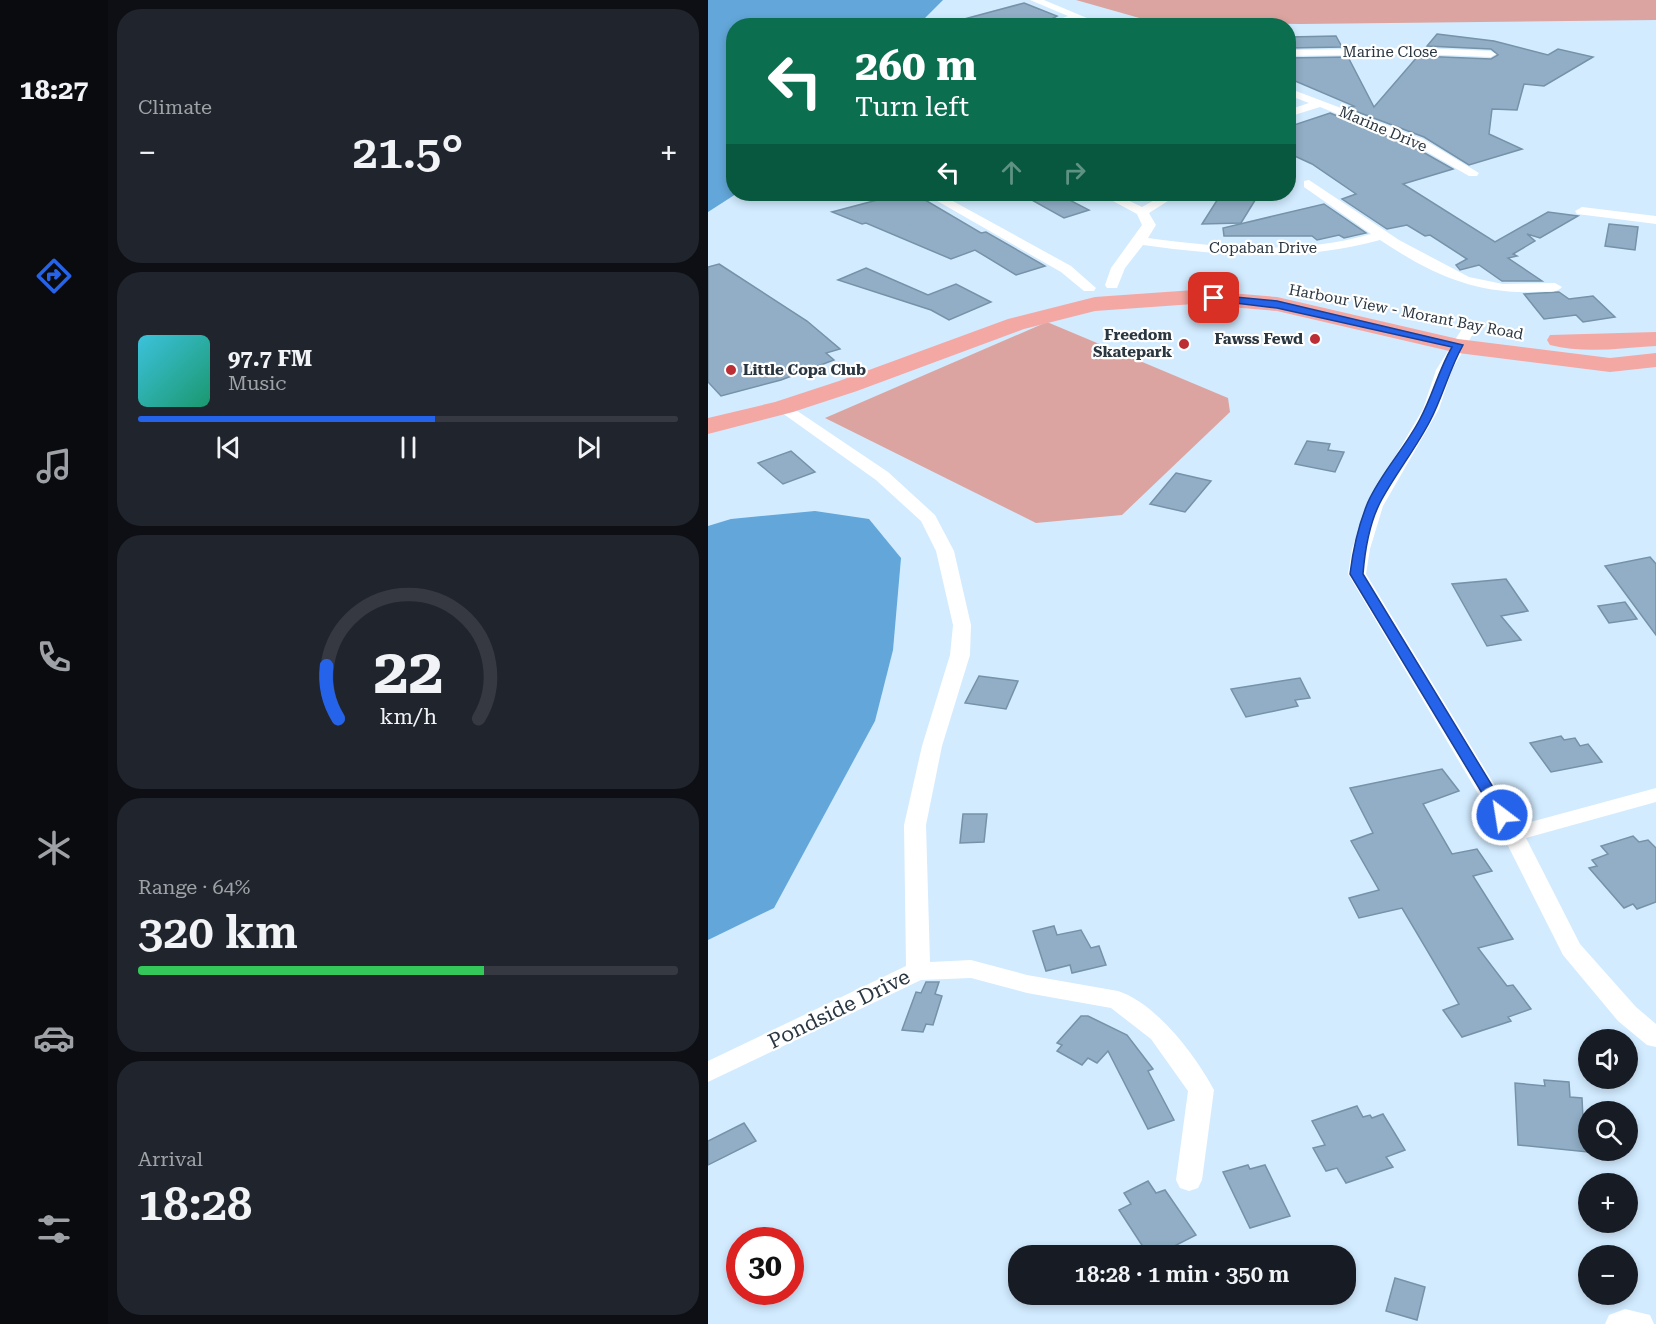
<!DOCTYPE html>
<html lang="en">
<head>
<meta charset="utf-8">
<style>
	:root { --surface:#171b24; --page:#20242c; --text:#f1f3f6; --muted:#9ea1a6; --line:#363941; --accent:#2563eb }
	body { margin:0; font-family:"Roboto Serif",serif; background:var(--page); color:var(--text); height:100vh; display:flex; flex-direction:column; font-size:22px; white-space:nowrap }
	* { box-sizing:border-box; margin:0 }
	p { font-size:20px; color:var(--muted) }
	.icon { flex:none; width:33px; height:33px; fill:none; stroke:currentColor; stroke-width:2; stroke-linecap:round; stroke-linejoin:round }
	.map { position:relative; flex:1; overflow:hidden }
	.details { display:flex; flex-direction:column; gap:9px; padding:9px; background:#0d0f14; width:600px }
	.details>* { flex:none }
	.top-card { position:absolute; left:18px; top:18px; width:570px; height:183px; border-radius:24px; box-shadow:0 3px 9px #0003; background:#0b6e4f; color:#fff; overflow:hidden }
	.fabs { position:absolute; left:870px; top:1029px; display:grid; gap:12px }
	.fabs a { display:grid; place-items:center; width:60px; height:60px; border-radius:50%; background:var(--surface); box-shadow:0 3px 9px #0003; font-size:30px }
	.speed { position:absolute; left:18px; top:1227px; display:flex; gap:12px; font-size:30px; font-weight:700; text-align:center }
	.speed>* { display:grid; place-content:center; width:78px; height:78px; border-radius:50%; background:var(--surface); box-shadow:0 3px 9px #0003; line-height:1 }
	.speed .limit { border:9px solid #d22; background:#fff; color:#111 }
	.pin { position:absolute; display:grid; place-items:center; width:51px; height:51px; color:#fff; margin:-26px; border-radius:12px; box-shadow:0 3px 9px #0006 }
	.me { position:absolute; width:66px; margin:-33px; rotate:329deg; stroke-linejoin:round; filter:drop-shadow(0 0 4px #0008) }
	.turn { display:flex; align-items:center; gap:21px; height:126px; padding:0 30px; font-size:27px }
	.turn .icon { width:78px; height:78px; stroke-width:2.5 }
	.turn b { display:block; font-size:42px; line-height:51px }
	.lanes { display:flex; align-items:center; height:57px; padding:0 30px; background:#0003; justify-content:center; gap:30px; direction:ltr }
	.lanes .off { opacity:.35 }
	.big { font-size:45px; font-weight:600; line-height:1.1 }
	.details .widget { flex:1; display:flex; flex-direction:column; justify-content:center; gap:9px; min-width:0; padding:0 21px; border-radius:24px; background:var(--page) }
	.details .dial { align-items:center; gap:0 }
	.dial svg { height:156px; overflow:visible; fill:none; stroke:var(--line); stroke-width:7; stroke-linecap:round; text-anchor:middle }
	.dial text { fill:var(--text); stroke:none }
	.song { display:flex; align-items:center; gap:18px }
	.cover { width:72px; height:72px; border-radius:9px; background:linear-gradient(135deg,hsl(190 70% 55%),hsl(160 70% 35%)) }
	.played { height:6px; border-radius:3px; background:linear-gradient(90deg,var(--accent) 55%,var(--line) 55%) }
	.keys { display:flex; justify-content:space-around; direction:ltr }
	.heat { display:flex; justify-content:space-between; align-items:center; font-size:33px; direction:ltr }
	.charge { height:9px; border-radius:4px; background:linear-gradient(90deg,#34c759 64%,var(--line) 0) }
	.trip { position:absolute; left:300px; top:1245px; width:348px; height:60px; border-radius:24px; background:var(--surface); box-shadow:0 3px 9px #0003; font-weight:600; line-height:60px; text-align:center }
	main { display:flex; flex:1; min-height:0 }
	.tabs { display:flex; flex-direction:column; width:108px; justify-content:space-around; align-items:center; background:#090b0e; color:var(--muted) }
	.tabs .icon { width:42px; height:42px }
	.tabs .current { color:var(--accent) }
	.tabs b { font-size:27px; color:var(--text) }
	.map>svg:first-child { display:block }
	.green { fill:#dba4a0 }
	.water { fill:#63a6d9 }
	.building { fill:#91aec6; stroke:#7592a8; stroke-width:1.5 }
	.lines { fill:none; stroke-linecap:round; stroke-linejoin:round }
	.minor { fill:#fff; fill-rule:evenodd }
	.trunk { fill:#f4a8a4; fill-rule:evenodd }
	.route { fill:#2563eb; stroke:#184099; stroke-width:1.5 }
	.poi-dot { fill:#bd2d34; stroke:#fff; stroke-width:2 }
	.labels { text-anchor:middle; stroke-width:4.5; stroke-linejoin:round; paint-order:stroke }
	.far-street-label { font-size:15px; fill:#2a3640; stroke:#fff }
	.far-poi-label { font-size:15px; font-weight:bold; fill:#2a3640; stroke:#fff; text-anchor:end }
	.near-street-label { font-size:21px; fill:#2a3640; stroke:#fff }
</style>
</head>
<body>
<main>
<nav class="tabs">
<b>18:27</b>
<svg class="icon current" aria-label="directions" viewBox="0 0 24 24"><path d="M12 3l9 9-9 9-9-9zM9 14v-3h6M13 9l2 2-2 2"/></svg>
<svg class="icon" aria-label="music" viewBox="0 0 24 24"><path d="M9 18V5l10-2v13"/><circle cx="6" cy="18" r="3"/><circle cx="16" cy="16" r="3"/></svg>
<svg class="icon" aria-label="phone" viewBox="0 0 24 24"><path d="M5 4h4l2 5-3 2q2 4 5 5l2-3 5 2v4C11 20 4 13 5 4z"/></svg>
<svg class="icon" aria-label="climate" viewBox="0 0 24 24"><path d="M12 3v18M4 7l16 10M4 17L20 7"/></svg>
<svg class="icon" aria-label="car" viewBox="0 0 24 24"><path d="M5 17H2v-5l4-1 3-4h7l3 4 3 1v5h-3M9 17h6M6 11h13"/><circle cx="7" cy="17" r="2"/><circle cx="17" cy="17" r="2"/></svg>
<svg class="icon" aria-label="filters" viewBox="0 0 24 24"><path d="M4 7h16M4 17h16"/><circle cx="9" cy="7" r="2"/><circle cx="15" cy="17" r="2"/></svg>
</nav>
<section class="details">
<div class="widget"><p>Climate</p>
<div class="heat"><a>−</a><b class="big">21.5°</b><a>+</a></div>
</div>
<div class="widget">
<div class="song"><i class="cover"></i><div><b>97.7 FM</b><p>Music</p></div></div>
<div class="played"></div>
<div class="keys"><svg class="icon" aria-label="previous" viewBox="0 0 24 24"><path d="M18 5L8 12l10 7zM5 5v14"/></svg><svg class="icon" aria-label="pause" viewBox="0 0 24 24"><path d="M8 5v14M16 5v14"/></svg><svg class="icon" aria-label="next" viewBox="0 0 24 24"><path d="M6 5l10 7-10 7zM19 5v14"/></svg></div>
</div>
<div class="widget dial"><svg viewBox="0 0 100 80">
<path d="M14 69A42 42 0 1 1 86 69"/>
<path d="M14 69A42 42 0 0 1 8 42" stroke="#2563eb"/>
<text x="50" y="56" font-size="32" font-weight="700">22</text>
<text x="50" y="72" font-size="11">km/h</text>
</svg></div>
<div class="widget"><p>Range · 64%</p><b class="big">320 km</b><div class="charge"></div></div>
<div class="widget"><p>Arrival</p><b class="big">18:28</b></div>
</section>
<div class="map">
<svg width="948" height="1324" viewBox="0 0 948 1324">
	<rect width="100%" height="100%" fill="#d2ebff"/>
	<!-- green -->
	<g class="green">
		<polygon points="368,0 948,0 948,20 592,24 442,21"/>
		<polygon points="339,322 520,398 522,412 414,515 328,523 117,418"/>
	</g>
	<!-- water -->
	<g class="water">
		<polygon points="0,0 235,0 210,25 26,26 26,194 28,194 0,212"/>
		<polygon points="107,511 161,519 193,558 185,650 167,721 66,908 0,940 0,526 23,519"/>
	</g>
	<!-- building -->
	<g class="building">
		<polygon points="316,3 349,16 331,26 257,26 256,19"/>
		<polygon points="729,34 786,41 840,55 850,49 885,57 836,86 816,84 809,110 784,109 781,134 814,149 761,165 716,137 639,108 646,106 580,78 580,58 640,57 666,107 710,56 783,59 790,55 783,49 719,46"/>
		<polygon points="628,36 634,47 580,48 580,37"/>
		<polygon points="622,113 706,147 745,169 695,184 787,242 840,212 870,216 832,238 819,234 827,241 805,254 809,256 800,258 834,281 794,281 771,265 752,270 748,265 759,259 722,235 717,236 699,225 679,229 634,199 648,194 604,164 580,153 580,127"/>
		<polygon points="192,194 207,194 273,233 278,232 337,266 308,275 267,250 243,259 158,223 154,224 124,212"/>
		<polygon points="313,194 350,194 381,210 356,218"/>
		<polygon points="513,194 543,194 541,196 549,197 533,223 494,224"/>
		<polygon points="616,204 658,233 636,238 631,235 609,240 604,236 516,236 515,228"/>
		<polygon points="901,224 930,227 927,250 897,246"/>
		<polygon points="11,264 99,321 132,349 118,353 126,360 73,380 13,396 0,382 0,267"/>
		<polygon points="158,268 220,295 248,284 283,302 241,320 223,310 130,280"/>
		<polygon points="851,292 861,299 885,296 907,317 875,322 868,315 836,319 816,294"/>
		<polygon points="599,441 622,444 620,450 636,452 627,472 587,464"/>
		<polygon points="83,451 107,472 75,484 50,463"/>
		<polygon points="468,473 503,481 477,512 442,504"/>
		<polygon points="942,557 948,564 948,635 897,566"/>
		<polygon points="798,579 820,611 793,616 813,640 779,646 744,584"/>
		<polygon points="917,602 929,619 901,623 890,606"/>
		<polygon points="271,676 310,681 298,709 257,703"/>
		<polygon points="592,678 602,698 587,700 590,706 538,717 523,689"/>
		<polygon points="853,736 856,740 867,738 872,746 880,744 894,762 843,772 822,743"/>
		<polygon points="734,769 751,791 715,804 744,854 769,849 784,871 765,876 805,939 770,948 799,986 805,985 823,1009 800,1017 803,1021 754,1037 735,1010 751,1004 694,908 651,918 641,898 671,890 643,841 665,833 642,788"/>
		<polygon points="255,814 279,814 276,842 252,843"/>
		<polygon points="925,836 931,842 940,840 948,848 948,902 929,909 925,904 916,908 881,868 889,866 884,860 900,854 893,846"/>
		<polygon points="346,926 349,935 373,930 383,948 391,946 398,965 364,973 362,965 338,971 325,931"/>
		<polygon points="218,982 231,982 227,994 234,996 225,1025 218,1024 215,1032 194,1030 208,992 213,993"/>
		<polygon points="373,1016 380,1016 419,1035 445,1069 440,1071 466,1120 440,1129 400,1051 389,1063 380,1058 374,1065 349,1051 354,1045 349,1043"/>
		<polygon points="836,1080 861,1082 862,1097 874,1098 875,1119 880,1119 880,1152 810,1145 807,1083 837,1086"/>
		<polygon points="649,1106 655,1117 662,1115 664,1118 675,1114 697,1150 678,1157 685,1167 638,1183 629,1168 618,1171 605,1148 617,1145 604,1121"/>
		<polygon points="36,1123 48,1141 0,1165 0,1141"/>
		<polygon points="540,1165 542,1169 557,1165 582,1216 542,1228 515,1172"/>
		<polygon points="440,1181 448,1193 457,1190 488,1235 447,1256 441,1256 411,1210 423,1204 416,1193"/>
		<polygon points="687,1278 717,1287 709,1320 678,1311"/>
	</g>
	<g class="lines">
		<!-- minor -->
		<g class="minor">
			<polygon points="322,0 336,0 398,26 382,26 369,20 351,26 333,26 360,16"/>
			<polygon points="713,48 783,51 788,54 783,57 713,54 580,56 580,50"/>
			<polygon points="580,88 715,139 771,173 769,176 761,176 707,145 612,107 580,117 580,110 601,103 580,95"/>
			<path d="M 601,180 L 691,240 L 761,277 L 795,284 L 847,283 L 854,287 C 848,294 837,291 828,292 C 766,294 723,274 672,240 C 593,262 515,256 435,245 L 417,268 L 409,288 L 399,288 L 397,285 L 403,268 L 434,225 L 429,214 L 392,194 L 407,194 L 434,207 L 457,194 L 471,194 L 441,213 L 448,225 L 440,238 C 515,248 590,255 663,234 L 596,187 L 596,181 Z"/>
			<polygon points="217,194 232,194 363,266 388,288 386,291 376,291 353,272"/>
			<polygon points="874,207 948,216 948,224 869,214 867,211"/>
			<polygon points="762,323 769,327 744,370 731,409 675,506 662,549 658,574 811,825 948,788 948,802 818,838 872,944 928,1007 948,1024 948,1047 939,1045 910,1021 855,955 794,834 640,574 644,549 658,506 715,409 728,370 757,324"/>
			<path d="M 76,402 L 180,472 L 227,515 L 246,551 L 263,625 L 262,655 L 234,746 L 218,825 L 222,962 L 263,960 L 319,975 L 410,991 C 448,1003 488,1056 506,1090 L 494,1180 L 490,1188 L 481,1191 L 472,1188 L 468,1180 L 480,1091 L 443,1039 L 403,1008 L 319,993 L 263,978 L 213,980 L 0,1082 L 0,1061 L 198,966 L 196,825 L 214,746 L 242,655 L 245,625 L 228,551 L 213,521 L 168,480 L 70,410 L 68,407 L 70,404 Z"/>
			<polygon points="917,1309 942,1315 946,1324 897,1324 901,1315"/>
		</g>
		<!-- trunk -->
		<g class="trunk">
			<polygon points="486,290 569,297 750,339 902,358 948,353 948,367 902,372 750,353 569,311 486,304 387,311 316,329 149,391 85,412 0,434 0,418 67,402 131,381 300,319 387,297"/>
			<path d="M 948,332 L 948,346 C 914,348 876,354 842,345 L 839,340 L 842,335 Z"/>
		</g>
	</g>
	<!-- route -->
	<path class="route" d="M 506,295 L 569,301 L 755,345 C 741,370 735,396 722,421 C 708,448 689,472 674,499 C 661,522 657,549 655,574 L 802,815 L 799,818 L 789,818 L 642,574 C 645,549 650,526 660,502 C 673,473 697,448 712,419 C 725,395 730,371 744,347 L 569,308 L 503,300 L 503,296 Z"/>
	<!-- markers -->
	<g class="poi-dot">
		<circle cx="607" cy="339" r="6"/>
		<circle cx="476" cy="344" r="6"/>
		<circle cx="23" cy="370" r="6"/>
	</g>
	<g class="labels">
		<!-- far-street labels -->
		<g class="far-street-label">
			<text x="682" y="57">Marine Close</text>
			<text transform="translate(675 129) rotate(23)" y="5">Marine Drive</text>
			<text x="555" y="253">Copaban Drive</text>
			<text transform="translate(698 312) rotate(11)" y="5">Harbour View - Morant Bay Road</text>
		</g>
		<!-- far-poi labels -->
		<g class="far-poi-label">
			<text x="464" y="340">Freedom<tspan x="464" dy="17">Skatepark</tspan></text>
			<text x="595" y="344">Fawss Fewd</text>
			<text x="35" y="375" text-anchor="start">Little Copa Club</text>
		</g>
		<!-- near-street labels -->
		<g class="near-street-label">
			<text transform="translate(131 1009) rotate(-26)" y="7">Pondside Drive</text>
		</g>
	</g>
</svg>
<div class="fabs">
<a><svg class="icon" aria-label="sound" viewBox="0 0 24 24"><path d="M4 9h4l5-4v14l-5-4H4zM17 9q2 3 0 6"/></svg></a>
<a><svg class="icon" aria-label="search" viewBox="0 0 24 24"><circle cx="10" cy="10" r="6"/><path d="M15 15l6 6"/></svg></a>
<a>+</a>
<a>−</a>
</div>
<div class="speed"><div class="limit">30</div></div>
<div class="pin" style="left:506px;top:298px;background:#d93025"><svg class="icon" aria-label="arrive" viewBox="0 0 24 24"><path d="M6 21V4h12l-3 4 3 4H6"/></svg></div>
<svg class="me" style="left:794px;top:815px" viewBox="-20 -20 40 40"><circle r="17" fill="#2563eb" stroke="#fff" stroke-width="3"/><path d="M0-11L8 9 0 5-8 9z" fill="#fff"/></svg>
<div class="trip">18:28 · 1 min · 350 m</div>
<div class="top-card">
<div class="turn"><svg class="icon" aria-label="left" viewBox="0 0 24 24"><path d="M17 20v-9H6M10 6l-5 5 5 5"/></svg><div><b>260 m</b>Turn left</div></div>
<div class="lanes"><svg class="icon" aria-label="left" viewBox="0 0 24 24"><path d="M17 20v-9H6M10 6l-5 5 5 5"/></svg><svg class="icon off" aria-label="ahead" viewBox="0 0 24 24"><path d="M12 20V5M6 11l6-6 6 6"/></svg><svg class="icon off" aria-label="right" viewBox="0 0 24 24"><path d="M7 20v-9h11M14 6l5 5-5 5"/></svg></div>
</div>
</div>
</main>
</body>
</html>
